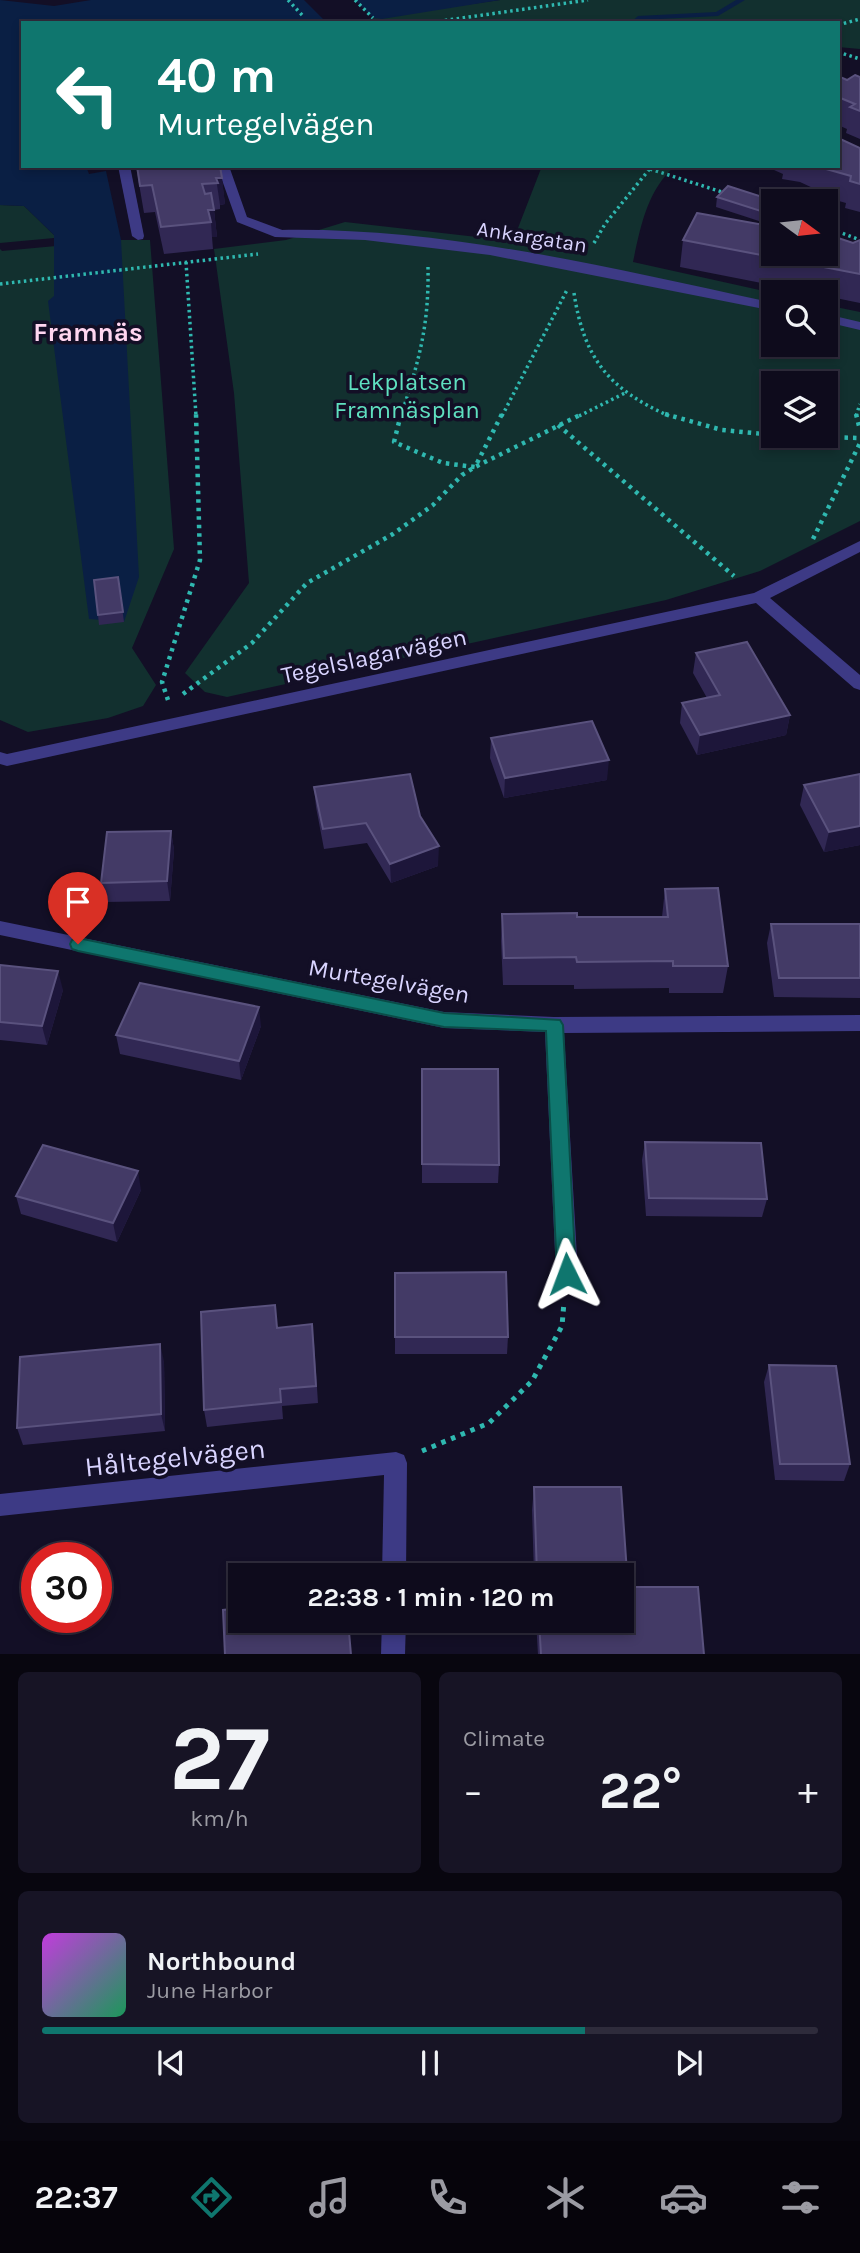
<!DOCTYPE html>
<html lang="en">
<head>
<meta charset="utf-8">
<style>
	:root { --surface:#0e0b1c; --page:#171425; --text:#f1f3f6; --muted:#9b9ba3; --line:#2e2b3b; --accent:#0f766e }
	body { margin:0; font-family:Karla,sans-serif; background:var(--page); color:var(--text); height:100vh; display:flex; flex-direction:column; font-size:26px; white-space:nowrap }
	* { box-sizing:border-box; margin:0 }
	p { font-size:23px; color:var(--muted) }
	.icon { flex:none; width:38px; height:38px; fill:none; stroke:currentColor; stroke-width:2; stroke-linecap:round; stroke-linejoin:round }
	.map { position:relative; height:1654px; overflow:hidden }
	.side { display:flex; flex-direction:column; gap:18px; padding:18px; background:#08060f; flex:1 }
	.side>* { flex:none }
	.banner { position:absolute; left:21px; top:21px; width:819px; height:147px; border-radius:0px; box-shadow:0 4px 10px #0003,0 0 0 2px var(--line); background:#0f766e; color:#fff; overflow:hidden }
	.needle { width:46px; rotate:105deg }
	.fabs { position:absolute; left:761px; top:189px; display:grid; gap:14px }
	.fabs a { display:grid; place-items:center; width:77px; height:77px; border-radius:0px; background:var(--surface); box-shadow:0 4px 10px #0003,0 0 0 2px var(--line); font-size:35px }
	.speed { position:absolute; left:21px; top:1542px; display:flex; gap:14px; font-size:35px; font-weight:700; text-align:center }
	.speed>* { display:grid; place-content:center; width:91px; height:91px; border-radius:50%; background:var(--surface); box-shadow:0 4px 10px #0003,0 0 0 2px var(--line); line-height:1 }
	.speed .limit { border:10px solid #d22; background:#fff; color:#111 }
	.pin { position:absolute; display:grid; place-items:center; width:60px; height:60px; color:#fff; margin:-72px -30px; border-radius:50% 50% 50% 0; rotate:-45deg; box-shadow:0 0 7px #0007 }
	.pin .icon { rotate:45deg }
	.me { position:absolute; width:77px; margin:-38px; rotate:357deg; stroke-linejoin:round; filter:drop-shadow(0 0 5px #0008) }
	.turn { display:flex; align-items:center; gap:24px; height:147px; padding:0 21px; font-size:32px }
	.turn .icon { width:91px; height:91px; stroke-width:2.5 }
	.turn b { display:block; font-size:49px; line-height:60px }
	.big { font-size:52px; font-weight:700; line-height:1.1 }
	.side .tile { flex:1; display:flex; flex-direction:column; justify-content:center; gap:10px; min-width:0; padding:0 24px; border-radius:10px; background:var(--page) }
	.side .dial { align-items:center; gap:0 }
	.dial b { font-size:91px; line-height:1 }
	.song { display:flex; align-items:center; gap:21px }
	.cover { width:84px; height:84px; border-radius:10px; background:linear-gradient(135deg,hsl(290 70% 55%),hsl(150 70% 35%)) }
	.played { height:7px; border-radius:4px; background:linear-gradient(90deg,var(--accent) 70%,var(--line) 70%) }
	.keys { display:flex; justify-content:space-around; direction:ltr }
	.heat { display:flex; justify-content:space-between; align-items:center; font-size:38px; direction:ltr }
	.side .tiles { flex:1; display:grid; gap:18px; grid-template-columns:1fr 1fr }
	.tile:last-child { grid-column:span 2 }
	.trip { position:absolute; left:228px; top:1563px; width:406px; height:70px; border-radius:0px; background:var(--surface); box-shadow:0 4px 10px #0003,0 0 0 2px var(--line); font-weight:700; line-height:70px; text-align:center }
	.tab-bar { display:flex; height:112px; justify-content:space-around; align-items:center; background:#06040b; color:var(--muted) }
	.tab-bar .icon { width:49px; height:49px }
	.tab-bar .on { color:var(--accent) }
	.tab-bar b { font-size:32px; color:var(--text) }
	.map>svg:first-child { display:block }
	.green { fill:#12302f; fill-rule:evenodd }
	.water { fill:#0a1f44 }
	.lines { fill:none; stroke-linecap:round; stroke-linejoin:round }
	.stream { fill:#0a1f44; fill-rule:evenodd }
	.path-far2 { stroke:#2fb8b0; stroke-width:3.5; stroke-dasharray:2.5 3.5; stroke-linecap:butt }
	.path-far1 { stroke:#2fb8b0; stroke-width:4.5; stroke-dasharray:3.5 5; stroke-linecap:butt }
	.path { stroke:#2fb8b0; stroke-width:5; stroke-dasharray:4.5 6; stroke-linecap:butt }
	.lane { fill:#3d3a85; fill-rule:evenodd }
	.street { fill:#3d3a85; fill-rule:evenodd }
	.wall { fill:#312854 }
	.shaded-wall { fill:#1d163a }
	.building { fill:#433a66; stroke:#5a527e; stroke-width:2 }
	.route { fill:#0f766e; stroke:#0a4d48; stroke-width:2 }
	.labels { text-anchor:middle; stroke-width:7; stroke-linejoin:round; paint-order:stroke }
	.far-street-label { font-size:21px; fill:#d9d4ff; stroke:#130f26 }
	.park-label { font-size:24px; fill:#5fe0c0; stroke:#130f26 }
	.street-label { font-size:24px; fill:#d9d4ff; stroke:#130f26 }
	.far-district-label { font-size:26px; font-weight:bold; fill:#ffd6f0; stroke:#130f26 }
	.near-street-label { font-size:28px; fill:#d9d4ff; stroke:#130f26 }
</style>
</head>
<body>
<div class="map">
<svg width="860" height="1655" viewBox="0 0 860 1655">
	<rect width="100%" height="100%" fill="#130f26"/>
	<!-- green -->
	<g class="green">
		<polygon points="500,0 860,0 860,49 838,47 838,23 340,23"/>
		<path d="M 542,166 L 675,166 C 647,190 640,229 633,262 L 773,293 L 774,345 L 826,345 L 826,305 L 860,312 L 860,521 L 760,571 L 666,600 L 227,697 L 205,692 L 185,673 L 249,583 L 234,393 L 214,249 L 286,240 L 345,222 L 513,241 ZM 774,383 L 826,383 L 826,436 L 774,436 Z"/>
		<polygon points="0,205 24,206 54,235 54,238 0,243"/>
		<polygon points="121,240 150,240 174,549 132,648 156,685 143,706 108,718 28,732 0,720 0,249 2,251"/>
	</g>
	<!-- water -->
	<g class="water">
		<polygon points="0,0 54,6 91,0 304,0 327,23 23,23 23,166 86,166 89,174 106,171 121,240 139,577 124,622 89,619 48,301 54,296 54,235 24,206 0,205"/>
		<polygon points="355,0 500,0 382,19 373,18"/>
	</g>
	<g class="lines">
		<!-- stream -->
		<polygon class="stream" points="736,0 745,0 718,16 640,20 638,23 630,23 638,16 716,12"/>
		<!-- path-far2 -->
		<g class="path-far2">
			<polyline points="288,0 304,17"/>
			<polyline points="355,0 373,18"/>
			<polyline points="427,23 588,0"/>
			<polyline points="838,25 860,19"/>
			<polyline points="838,52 860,59"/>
			<polyline points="650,169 725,193"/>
			<polyline points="826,227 860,240"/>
			<polyline points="594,243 605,224 652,166"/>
			<polyline points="186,262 196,416"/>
			<polyline points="0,284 258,254"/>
			<path d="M 574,293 C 584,359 609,389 669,416"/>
			<path d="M 401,416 C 419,360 429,327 428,267"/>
			<polyline points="502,416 567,290"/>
			<polyline points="579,416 625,393"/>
			<polyline points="856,416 860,404"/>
		</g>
		<!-- path-far1 -->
		<g class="path-far1">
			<polyline points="401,414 394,442 443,463 475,467 502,414"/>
			<polyline points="665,414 722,430 774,435"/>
			<polyline points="856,414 860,430"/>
			<polyline points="558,425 734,576"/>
			<polyline points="785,436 860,438"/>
			<polyline points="813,539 860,443"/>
			<polyline points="183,694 252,643 307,583 393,534 433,505 462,475 475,467 582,414"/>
			<polyline points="168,700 162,682 200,560 196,414"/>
		</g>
		<!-- path -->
		<polyline class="path" points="422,1451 489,1423 532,1381 562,1326 564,1302"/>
		<!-- lane -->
		<g class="lane">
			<polygon points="118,166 130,166 144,236 143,239 138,240 132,236"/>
			<polygon points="217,166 229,166 247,217 285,231 285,237 275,237 237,222"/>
		</g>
		<!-- street -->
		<g class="street">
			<path d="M 280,230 C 446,227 612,268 774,303 L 774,311 L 490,255 L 365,240 L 275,237 L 274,234 Z"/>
			<polygon points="826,314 860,322 860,330 826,322"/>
			<polygon points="860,541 860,552 770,598 860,675 860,690 854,688 756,603 7,766 0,764 0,752 7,754 754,593"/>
			<polygon points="0,921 444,1012 554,1017 860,1015 860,1031 564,1033 578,1274 574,1281 567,1283 560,1281 556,1274 545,1032 444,1028 0,935"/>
			<polygon points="396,1452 404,1455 407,1463 406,1575 382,1575 384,1475 0,1516 0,1494"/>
			<polygon points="382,1620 406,1620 405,1655 381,1655"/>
		</g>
	</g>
	<!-- wall -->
	<g class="wall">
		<polygon points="838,76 847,80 860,77 860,139 846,133 847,129 838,125"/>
		<polygon points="860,148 860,212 845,208 846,203 814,194 815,189 800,182 782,179 783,174 765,166 838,166"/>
		<polygon points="136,166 220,166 225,204 220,205 220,209 214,210 217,237 212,237 213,249 164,254 155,212 144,213"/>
		<polygon points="717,197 773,211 762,222 716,207"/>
		<polygon points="683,240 774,254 853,243 860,240 860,303 826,296 826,292 808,292 680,267"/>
		<polygon points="118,577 124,622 99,625 98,615"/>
		<polygon points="696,653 790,715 786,735 697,755 680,723 682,703 707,698 693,673"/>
		<polygon points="491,738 607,780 504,798 490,758"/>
		<polygon points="860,774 860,845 824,852 800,805 804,785"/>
		<polygon points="314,787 420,816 438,866 391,883 367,843 324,849 316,807"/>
		<polygon points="171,831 174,850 170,901 104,902 101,883"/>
		<polygon points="665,889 728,966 723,993 669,993 669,988 574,989 574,985 503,985 501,941 502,914 577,917 662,917"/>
		<polygon points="771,924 860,924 860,998 774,997 767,943"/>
		<polygon points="0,965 63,990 47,1045 0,1040"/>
		<polygon points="261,1026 241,1080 120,1054 116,1035"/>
		<polygon points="422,1069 499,1165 498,1183 422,1183"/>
		<polygon points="645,1142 767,1199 762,1217 646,1216 642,1160"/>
		<polygon points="141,1190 117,1242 21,1214 16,1196"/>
		<polygon points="278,1328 314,1342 318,1403 282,1406 283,1419 207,1427 204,1410"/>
		<polygon points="395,1337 508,1337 507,1354 395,1354"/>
		<polygon points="164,1361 165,1431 23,1445 17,1428"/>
		<polygon points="769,1365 850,1464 844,1481 775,1480 764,1382"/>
		<polygon points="534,1487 621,1487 628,1587 698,1587 704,1655 538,1655 536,1620 621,1620 621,1575 534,1575 532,1510"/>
	</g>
	<!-- shaded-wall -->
	<g class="shaded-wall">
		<polygon points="216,178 222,178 225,204 220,205"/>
		<polygon points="774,202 773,211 762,222 764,212"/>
		<polygon points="208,210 214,210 217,237 212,237 211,222"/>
		<polygon points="790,715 786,735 697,755 700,735"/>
		<polygon points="609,760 607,780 504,798 505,778"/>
		<polygon points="860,826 860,845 824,852 829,832"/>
		<polygon points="171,831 174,850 170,901 167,881"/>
		<polygon points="439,846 438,866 391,883 390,864"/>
		<polygon points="58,971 63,990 47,1045 42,1026"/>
		<polygon points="259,1007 261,1026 241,1080 239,1061"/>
		<polygon points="138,1171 141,1190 117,1242 113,1223"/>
		<polygon points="160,1344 164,1361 165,1431 161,1414"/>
	</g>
	<!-- building -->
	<g class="building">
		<polygon points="855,75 860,77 860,111 850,107 855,104 838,97 838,76 847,80"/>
		<polygon points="838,138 860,148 860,184 850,181 851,176 819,167 838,166"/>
		<polygon points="137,166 220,166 222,178 216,178 218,183 202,184 205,194 211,193 214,210 208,210 211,222 161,227 152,185 140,186"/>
		<polygon points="728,186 775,201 764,212 717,197"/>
		<polygon points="697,213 764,225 771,222 774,224 774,254 826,254 826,234 853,243 860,240 860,274 683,240"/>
		<polygon points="118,577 123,612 98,615 94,580"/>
		<polygon points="747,642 790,715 700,735 682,703 720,695 696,653"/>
		<polygon points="592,721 609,760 505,778 491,738"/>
		<polygon points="410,774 420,816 439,846 390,864 366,823 323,829 314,787"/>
		<polygon points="860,774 860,826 829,832 804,785"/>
		<polygon points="171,831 167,881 101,883 107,832"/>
		<polygon points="718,888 728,966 673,966 673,961 577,962 576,957 504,958 502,914 577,913 577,917 668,917 665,889"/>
		<polygon points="771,924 860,924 860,978 779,978"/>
		<polygon points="0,965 58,971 42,1026 0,1022"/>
		<polygon points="140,983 259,1007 239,1061 116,1035"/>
		<polygon points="422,1069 498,1069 499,1165 422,1164"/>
		<polygon points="645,1142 761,1143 767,1199 649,1198"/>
		<polygon points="43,1145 138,1171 113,1223 16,1196"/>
		<polygon points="506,1272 508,1337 395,1337 395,1273"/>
		<polygon points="275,1305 277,1328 312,1324 316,1386 280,1389 281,1402 204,1410 201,1312"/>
		<polygon points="160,1344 161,1414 17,1428 20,1357"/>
		<polygon points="769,1365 836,1366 850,1464 780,1464"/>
		<polygon points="534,1487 621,1487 628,1587 698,1587 704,1655 541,1655 539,1620 621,1620 621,1575 537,1575"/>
		<polygon points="240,1608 240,1620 348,1620 351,1655 225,1655 223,1610"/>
	</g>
	<!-- route -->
	<polygon class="route" points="78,938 444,1013 560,1020 563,1025 576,1274 574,1280 567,1283 560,1280 557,1274 546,1031 444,1027 78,951 72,949 70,944 72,940"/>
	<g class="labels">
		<!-- far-street labels -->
		<g class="far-street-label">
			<text transform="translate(532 237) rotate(9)" y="7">Ankargatan</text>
		</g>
		<!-- park labels -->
		<g class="park-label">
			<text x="407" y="390">Lekplatsen<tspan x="407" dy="28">Framnäsplan</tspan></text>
		</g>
		<!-- street labels -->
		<g class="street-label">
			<text transform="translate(374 656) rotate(-12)" y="8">Tegelslagarvägen</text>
			<text transform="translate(389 981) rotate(10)" y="8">Murtegelvägen</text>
		</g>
		<!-- far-district labels -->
		<g class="far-district-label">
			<text x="88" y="341">Framnäs</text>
		</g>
		<!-- near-street labels -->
		<g class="near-street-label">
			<text transform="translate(175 1457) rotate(-6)" y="10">Håltegelvägen</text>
		</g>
	</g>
</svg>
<div class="fabs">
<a><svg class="needle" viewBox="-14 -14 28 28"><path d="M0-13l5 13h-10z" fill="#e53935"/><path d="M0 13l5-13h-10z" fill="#9b9ba3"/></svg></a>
<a><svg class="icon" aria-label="search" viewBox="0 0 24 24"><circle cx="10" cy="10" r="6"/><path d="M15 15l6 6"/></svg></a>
<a><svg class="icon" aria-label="layers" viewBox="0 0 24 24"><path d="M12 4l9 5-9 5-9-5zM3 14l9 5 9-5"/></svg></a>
</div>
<div class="speed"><div class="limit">30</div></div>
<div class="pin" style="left:78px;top:944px;background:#d93025"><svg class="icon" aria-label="arrive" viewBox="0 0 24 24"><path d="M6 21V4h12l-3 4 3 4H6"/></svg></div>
<svg class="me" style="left:567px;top:1274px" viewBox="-20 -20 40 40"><path d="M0-17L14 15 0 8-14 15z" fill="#0f766e" stroke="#fff" stroke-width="4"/></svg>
<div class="trip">22:38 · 1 min · 120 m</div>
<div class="banner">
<div class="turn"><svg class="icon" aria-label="left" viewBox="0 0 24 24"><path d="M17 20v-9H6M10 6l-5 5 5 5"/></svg><div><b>40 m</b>Murtegelvägen</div></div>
</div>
</div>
<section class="side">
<div class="tiles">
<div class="tile dial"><b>27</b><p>km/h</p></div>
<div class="tile"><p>Climate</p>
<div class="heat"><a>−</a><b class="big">22°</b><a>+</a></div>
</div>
<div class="tile">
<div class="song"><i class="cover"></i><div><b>Northbound</b><p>June Harbor</p></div></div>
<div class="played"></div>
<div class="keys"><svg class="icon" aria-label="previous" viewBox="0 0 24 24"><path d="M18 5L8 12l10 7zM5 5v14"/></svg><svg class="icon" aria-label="pause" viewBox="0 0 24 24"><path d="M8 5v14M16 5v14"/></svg><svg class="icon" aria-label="next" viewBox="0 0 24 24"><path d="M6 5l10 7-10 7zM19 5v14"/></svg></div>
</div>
</div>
</section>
<nav class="tab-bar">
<b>22:37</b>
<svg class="icon on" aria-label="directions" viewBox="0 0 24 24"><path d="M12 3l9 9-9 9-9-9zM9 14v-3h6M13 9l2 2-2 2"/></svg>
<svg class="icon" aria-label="music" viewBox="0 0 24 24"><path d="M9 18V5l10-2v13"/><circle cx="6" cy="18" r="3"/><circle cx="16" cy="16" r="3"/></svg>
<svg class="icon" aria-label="phone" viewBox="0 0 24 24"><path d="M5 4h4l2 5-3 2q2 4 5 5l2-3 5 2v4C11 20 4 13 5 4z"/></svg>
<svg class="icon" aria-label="climate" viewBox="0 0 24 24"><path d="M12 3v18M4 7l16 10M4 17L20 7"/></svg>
<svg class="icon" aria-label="car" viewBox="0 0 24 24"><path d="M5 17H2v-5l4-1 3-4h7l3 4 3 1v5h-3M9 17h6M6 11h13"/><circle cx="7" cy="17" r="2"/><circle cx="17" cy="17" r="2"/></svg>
<svg class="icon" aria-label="filters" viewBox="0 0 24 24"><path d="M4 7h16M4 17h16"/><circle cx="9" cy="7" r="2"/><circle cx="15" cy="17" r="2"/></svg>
</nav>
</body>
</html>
